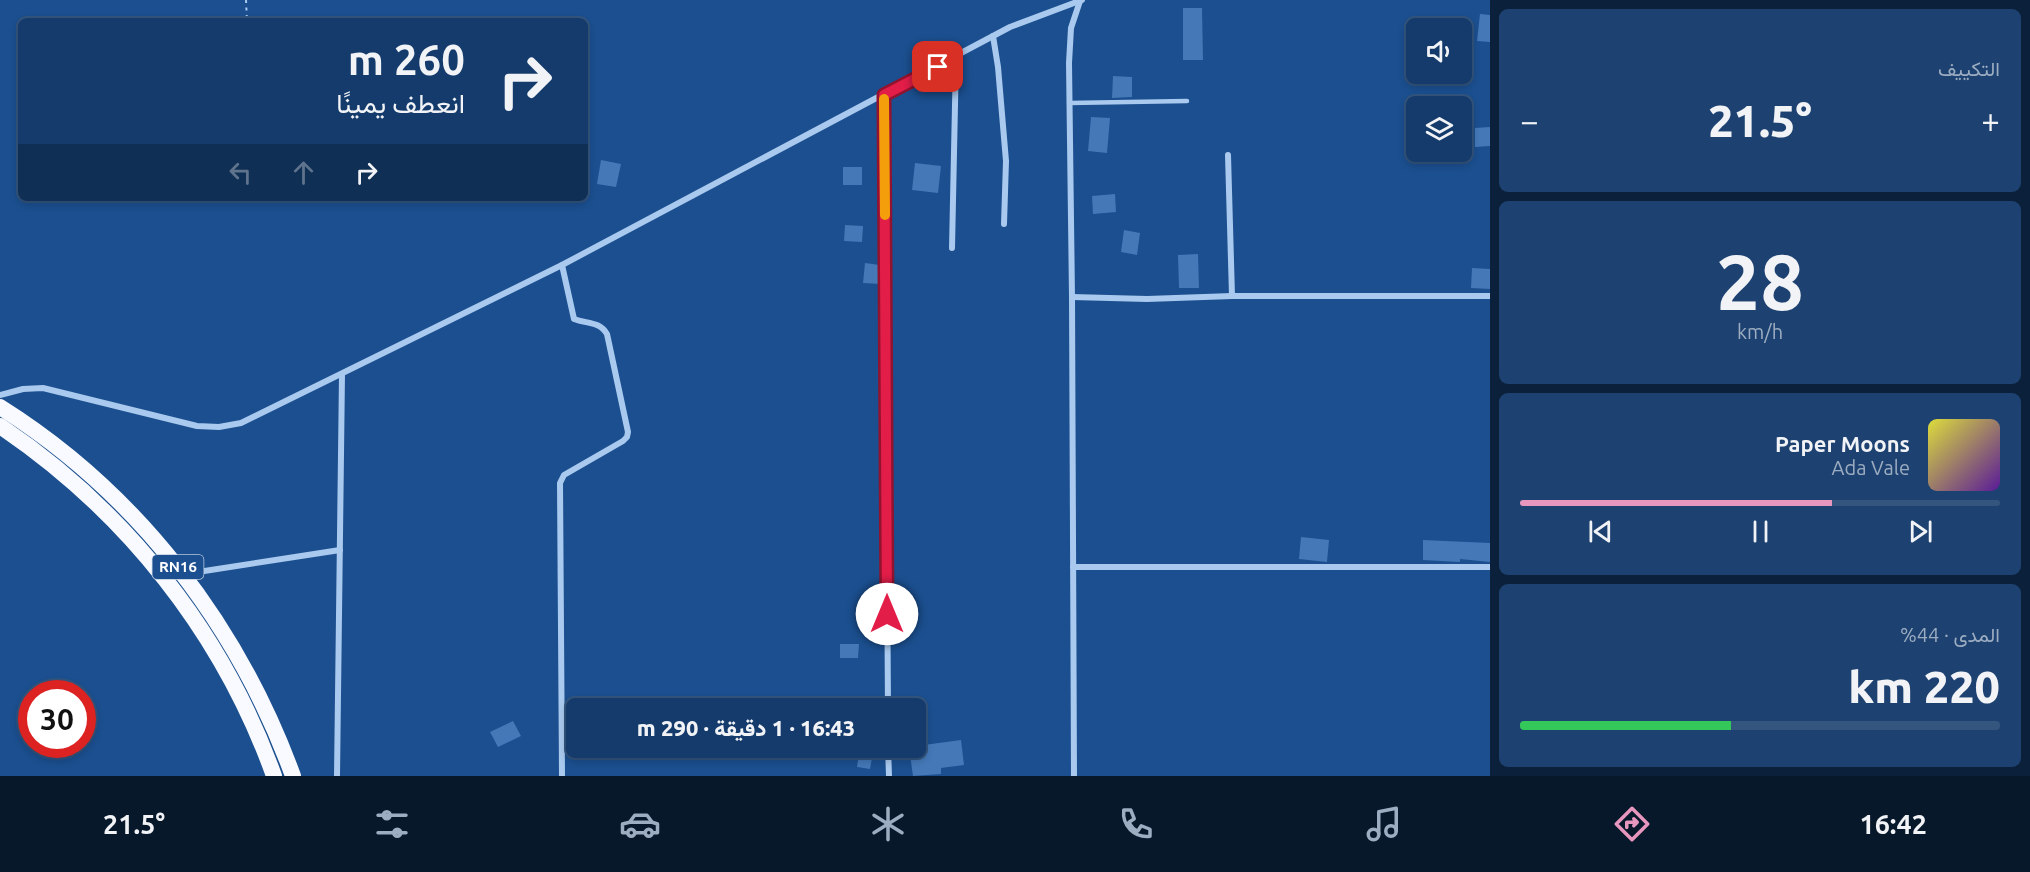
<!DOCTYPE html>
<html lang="ar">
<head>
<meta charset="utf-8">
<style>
	:root { --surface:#143b6b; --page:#1d4271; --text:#f1f3f6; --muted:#9dadc1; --line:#33557e; --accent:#e797bd }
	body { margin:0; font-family:Ubuntu,Vazirmatn,sans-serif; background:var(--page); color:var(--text); direction:rtl; height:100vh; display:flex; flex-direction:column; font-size:22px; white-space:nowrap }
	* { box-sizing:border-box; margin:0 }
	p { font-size:20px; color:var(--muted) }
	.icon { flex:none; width:33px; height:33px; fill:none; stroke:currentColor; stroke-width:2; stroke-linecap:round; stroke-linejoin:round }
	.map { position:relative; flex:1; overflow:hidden; direction:ltr }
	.panel { display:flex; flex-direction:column; gap:9px; padding:9px; background:#0b203b; width:540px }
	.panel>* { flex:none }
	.guide { position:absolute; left:18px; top:18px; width:570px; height:183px; border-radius:9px; box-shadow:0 3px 9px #0003,0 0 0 2px var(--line); direction:rtl; background:#143b6b; color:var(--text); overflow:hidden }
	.buttons { position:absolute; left:1406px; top:18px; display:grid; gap:12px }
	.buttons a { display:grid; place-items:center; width:66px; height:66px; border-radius:9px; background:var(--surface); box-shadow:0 3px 9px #0003,0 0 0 2px var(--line); font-size:30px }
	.speed { position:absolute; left:18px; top:680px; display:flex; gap:12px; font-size:30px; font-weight:700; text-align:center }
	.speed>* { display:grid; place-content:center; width:78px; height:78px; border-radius:50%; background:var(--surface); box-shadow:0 3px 9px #0003,0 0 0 2px var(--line); line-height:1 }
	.speed .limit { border:9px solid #d22; background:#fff; color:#111 }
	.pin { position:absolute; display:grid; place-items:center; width:51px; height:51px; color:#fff; margin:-26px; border-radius:12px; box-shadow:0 3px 9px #0006 }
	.me { position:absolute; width:66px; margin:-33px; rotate:0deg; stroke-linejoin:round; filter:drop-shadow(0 0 4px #0008) }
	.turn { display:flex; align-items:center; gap:21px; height:126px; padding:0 24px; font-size:27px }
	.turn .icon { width:78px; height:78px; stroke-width:2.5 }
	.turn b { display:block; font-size:42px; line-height:51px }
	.lanes { display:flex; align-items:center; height:57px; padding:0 24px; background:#0003; justify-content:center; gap:30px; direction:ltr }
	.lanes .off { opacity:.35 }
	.big { font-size:45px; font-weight:800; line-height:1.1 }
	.panel .tile { flex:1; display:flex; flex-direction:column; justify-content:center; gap:9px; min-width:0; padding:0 21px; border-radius:9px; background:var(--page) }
	.panel .dial { align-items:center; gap:0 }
	.dial b { font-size:78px; line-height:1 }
	.song { display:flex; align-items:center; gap:18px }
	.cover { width:72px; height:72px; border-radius:9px; background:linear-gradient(135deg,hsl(60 70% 55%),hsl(270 70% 35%)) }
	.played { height:6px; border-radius:3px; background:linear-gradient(90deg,var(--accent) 65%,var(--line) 65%) }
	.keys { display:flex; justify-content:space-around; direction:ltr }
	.heat { display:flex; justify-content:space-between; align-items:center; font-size:33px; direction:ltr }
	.charge { height:9px; border-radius:4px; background:linear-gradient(90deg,#34c759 44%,var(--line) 0) }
	.trip { position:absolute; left:566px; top:698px; width:360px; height:60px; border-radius:9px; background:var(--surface); box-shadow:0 3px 9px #0003,0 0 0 2px var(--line); font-weight:800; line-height:60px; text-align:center; direction:rtl }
	.tabs { display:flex; height:96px; justify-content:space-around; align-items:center; background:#08182b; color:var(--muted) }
	.tabs .icon { width:42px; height:42px }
	.tabs .on { color:var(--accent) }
	.tabs b { font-size:27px; color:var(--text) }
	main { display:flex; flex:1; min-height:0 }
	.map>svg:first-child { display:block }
	.building { fill:#4478b7 }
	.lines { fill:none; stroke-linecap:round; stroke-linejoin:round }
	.path { stroke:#a9c9ee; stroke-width:2; stroke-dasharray:3 4.5; stroke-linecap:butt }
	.service { stroke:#a9c9ee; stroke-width:4.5 }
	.minor { stroke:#a9c9ee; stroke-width:6 }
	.trunk { stroke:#f8faff; stroke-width:16 }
	.route-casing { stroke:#92132f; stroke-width:15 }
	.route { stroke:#e11d48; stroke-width:10 }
	.slow { stroke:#f59e0b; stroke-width:10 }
	.labels { text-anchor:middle; stroke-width:6; stroke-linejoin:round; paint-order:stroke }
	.shield { fill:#1b4f8f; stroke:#bbcadd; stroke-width:1.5 }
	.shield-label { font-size:15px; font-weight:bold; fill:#fff }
</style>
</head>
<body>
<main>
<section class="panel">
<div class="tile"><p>التكييف</p>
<div class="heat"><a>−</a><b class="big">21.5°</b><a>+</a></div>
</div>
<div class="tile dial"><b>28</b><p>km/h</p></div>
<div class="tile">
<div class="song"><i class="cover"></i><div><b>Paper Moons</b><p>Ada Vale</p></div></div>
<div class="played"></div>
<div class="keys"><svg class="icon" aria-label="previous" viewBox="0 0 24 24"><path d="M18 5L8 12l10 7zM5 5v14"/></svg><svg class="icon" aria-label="pause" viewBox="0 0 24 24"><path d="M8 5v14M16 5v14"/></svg><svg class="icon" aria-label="next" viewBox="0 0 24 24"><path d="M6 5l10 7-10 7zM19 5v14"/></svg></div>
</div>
<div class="tile"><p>المدى · 44%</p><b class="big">220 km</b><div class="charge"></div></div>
</section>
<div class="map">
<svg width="1490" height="776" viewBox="0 0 1490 776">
	<rect width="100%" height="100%" fill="#1b4f8f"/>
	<!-- building -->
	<g class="building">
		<polygon points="1183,8 1202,8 1203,60 1183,60"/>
		<polygon points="1480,14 1490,15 1490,42 1477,41"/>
		<polygon points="1113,76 1132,77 1132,97 1112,98"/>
		<polygon points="1091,117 1110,118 1107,153 1088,151"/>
		<polygon points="1490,127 1490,146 1475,147 1475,128"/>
		<polygon points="601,160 621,164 616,187 597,184"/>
		<polygon points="915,163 941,166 938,193 912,190"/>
		<rect x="843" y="167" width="19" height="18"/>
		<polygon points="1115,194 1116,212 1093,214 1092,196"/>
		<polygon points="845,225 863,226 862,242 844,241"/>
		<polygon points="1124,230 1140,233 1137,255 1121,252"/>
		<polygon points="1198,254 1199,288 1179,288 1178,255"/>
		<polygon points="865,263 880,265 880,284 863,283"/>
		<polygon points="1472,268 1490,269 1490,289 1471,288"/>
		<polygon points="1301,537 1329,540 1327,562 1299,559"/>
		<polygon points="1423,540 1490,543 1490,562 1460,559 1460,562 1423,560"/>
		<polygon points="864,602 881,602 881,629 863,629"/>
		<polygon points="840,644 859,644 858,658 840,658"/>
		<polygon points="513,721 521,736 498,747 490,732"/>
		<polygon points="961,740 964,765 941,768 941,774 913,776 909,747"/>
		<polygon points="860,747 874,747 870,769 857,767"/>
	</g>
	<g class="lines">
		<!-- path -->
		<polyline class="path" points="246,0 247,21"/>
		<!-- service -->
		<polyline class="service" points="1069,103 1187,101"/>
		<!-- minor -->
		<g class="minor">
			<polyline points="993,36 998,67 1006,161 1004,224"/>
			<polyline points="884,95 888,708"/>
			<polyline points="1228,155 1232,296"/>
			<polyline points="952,248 956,57"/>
			<path d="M 562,265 L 574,319 C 587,324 599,321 607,334 L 628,432 L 627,437 L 623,441 L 564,475 L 560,483 L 562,776"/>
			<polyline points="1072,297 1147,299 1232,296 1490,296"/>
			<polyline points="0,395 23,389 43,388 197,426 219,427 241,423 562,265 1010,27 1082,0"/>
			<polyline points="1073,567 1490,567"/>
			<polyline points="185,574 340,550"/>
			<polyline points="888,747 889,776"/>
			<polyline points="337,776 342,374"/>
			<polyline points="1074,776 1072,297 1069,63 1071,28 1080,1"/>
		</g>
		<!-- trunk -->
		<g class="trunk">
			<path d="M 0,407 C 137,493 238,625 293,776"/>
			<path d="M 0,426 C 126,511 223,633 274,776"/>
		</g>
	</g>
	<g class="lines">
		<!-- route casing -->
		<g class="route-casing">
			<polyline id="route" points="887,614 884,95 938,67"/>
		</g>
		<!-- route -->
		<use href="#route" class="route"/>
		<!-- slow -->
		<polyline class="slow" points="884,99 885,215"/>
	</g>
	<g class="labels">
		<!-- shield labels -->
		<rect class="shield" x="152.5" y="555" width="51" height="24" rx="4.5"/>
		<g class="shield-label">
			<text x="178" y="572">RN16</text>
		</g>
	</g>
</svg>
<div class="buttons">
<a><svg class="icon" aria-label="sound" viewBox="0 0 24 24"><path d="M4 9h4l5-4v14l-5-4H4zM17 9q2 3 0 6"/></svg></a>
<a><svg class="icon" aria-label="layers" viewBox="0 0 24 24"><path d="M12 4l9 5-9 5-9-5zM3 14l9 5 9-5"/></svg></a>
</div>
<div class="speed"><div class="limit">30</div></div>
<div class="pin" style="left:938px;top:67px;background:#d93025"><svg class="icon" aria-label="arrive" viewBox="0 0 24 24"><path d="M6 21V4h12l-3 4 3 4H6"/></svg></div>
<svg class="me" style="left:887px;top:614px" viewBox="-20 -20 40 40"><circle r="19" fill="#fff"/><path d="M0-13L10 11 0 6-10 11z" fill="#e11d48"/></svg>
<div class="trip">16:43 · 1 دقيقة · 290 m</div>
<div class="guide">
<div class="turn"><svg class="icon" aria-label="right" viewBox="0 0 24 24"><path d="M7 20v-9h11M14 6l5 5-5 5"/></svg><div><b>260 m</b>انعطف يمينًا</div></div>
<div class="lanes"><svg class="icon off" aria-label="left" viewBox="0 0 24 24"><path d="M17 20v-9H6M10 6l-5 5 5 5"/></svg><svg class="icon off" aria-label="ahead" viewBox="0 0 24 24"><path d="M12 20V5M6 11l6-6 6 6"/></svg><svg class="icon" aria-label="right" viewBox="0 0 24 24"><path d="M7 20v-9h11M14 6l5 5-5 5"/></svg></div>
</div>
</div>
</main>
<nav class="tabs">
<b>16:42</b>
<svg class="icon on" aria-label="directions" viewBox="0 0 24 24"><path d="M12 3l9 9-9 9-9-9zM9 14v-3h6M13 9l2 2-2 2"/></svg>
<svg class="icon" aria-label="music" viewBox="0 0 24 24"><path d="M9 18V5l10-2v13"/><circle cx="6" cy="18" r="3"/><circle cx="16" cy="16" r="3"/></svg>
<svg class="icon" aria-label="phone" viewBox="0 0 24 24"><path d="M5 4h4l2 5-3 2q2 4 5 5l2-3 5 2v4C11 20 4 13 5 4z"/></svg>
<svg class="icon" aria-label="climate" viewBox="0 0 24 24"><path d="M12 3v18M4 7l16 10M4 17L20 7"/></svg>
<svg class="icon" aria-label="car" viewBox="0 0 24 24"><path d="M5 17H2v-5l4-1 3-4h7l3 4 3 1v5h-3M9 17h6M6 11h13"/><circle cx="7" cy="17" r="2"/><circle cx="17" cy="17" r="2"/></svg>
<svg class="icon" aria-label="filters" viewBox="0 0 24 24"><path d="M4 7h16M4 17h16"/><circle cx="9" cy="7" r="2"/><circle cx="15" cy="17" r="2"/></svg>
<b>21.5°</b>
</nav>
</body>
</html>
